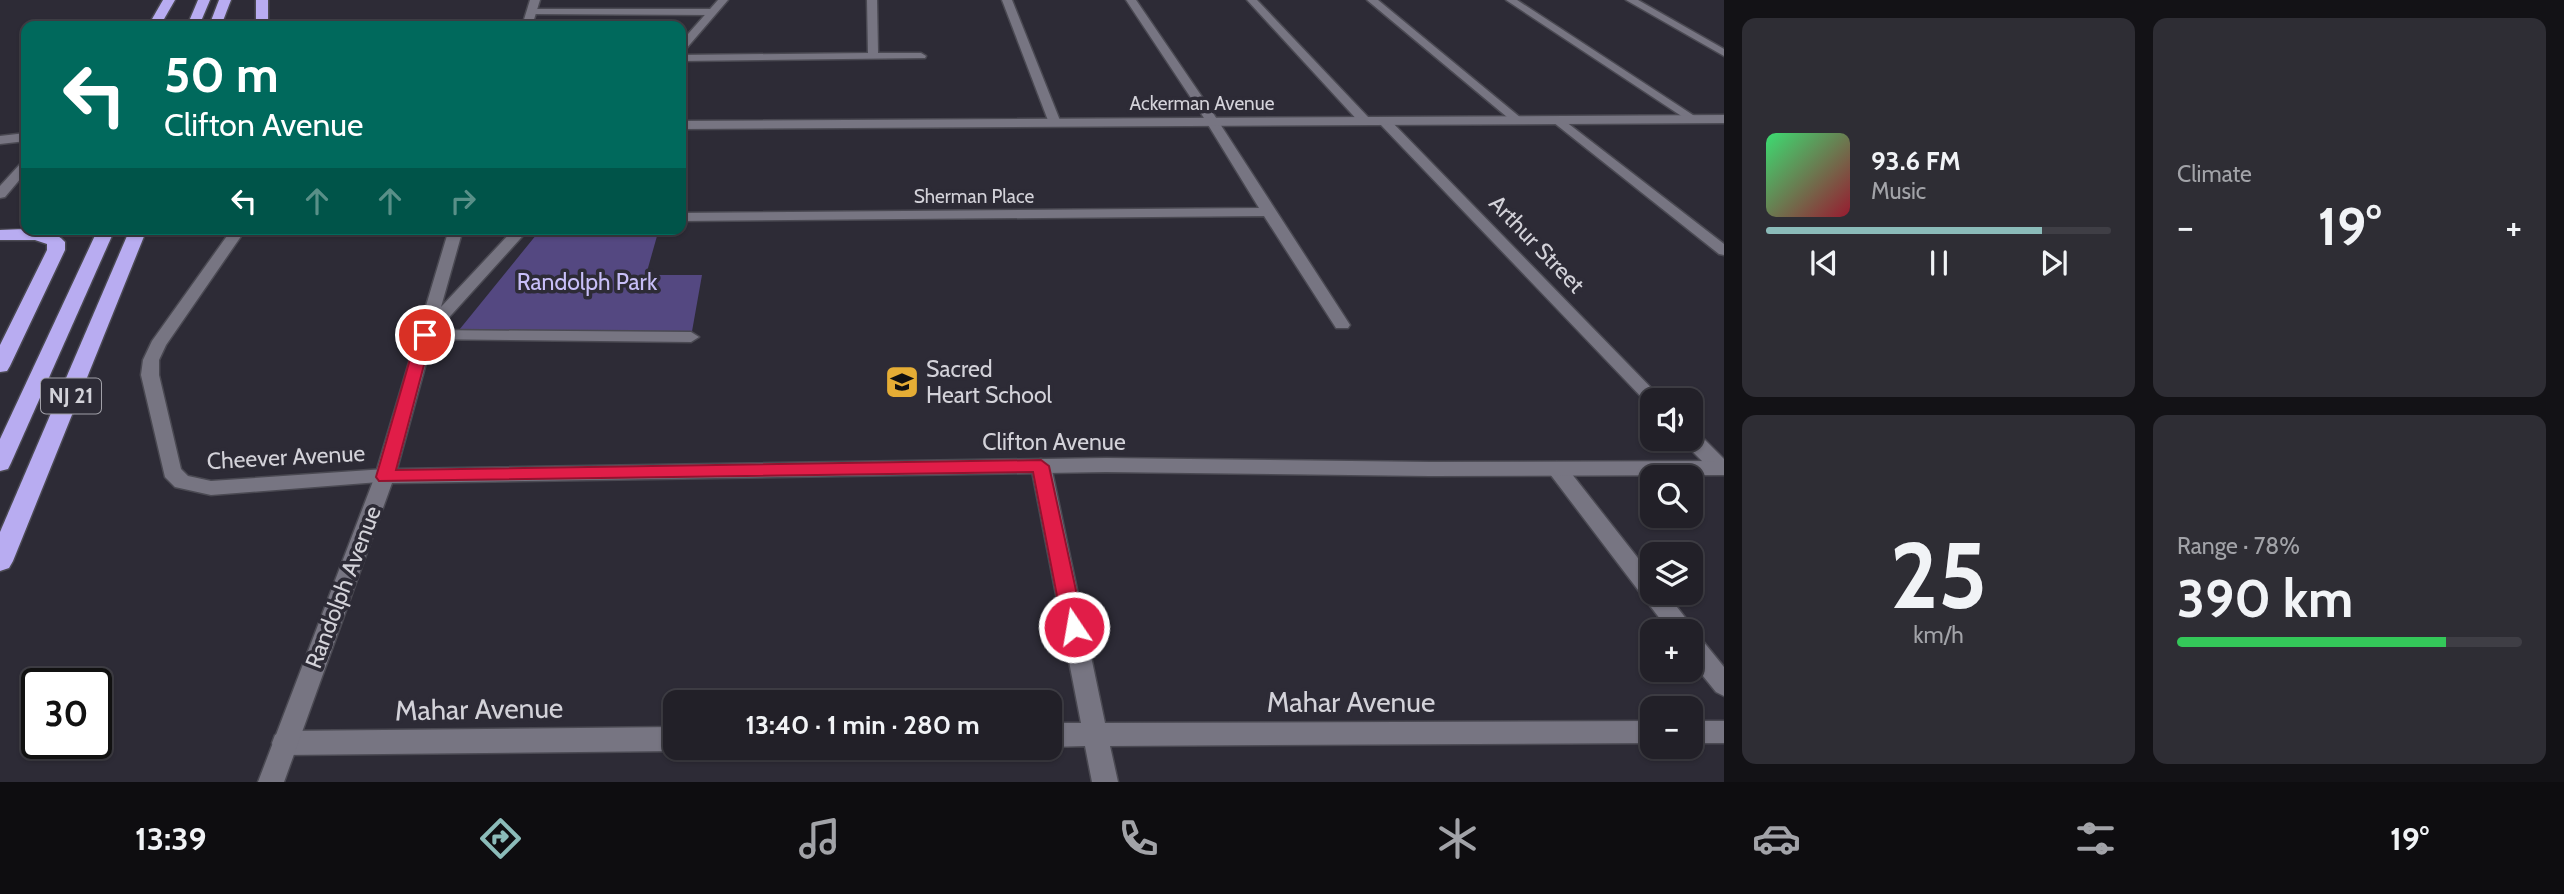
<!DOCTYPE html>
<html lang="en">
<head>
<meta charset="utf-8">
<style>
	:root { --surface:#222028; --page:#2e2d34; --text:#f1f3f6; --muted:#a2a3a8; --line:#3f3e45; --accent:#8bbbb9 }
	body { margin:0; font-family:Cabin,sans-serif; background:var(--page); color:var(--text); height:100vh; display:flex; flex-direction:column; font-size:26px; white-space:nowrap }
	* { box-sizing:border-box; margin:0 }
	p { font-size:23px; color:var(--muted) }
	.icon { flex:none; width:38px; height:38px; fill:none; stroke:currentColor; stroke-width:2; stroke-linecap:round; stroke-linejoin:round }
	.map { position:relative; flex:1; overflow:hidden }
	.sheet { display:flex; flex-direction:column; gap:18px; padding:18px; background:#131216; width:840px }
	.sheet>* { flex:none }
	.banner { position:absolute; left:21px; top:21px; width:665px; height:214px; border-radius:14px; box-shadow:0 2px 5px #0004,0 0 0 2px var(--line); background:#00695c; color:#fff; overflow:hidden }
	.tools { position:absolute; left:1640px; top:388px; display:grid; gap:14px }
	.tools a { display:grid; place-items:center; width:63px; height:63px; border-radius:14px; background:var(--surface); box-shadow:0 2px 5px #0004,0 0 0 2px var(--line); font-size:35px }
	.speed { position:absolute; left:21px; top:668px; display:flex; gap:14px; font-size:35px; font-weight:700; text-align:center }
	.speed>* { display:grid; place-content:center; width:91px; height:91px; border-radius:50%; background:var(--surface); box-shadow:0 2px 5px #0004,0 0 0 2px var(--line); line-height:1 }
	.speed .limit { border:4px solid #111; border-radius:10px; background:#fff; color:#111 }
	.pin { position:absolute; display:grid; place-items:center; width:60px; height:60px; color:#fff; margin:-30px; border:4px solid #fff; border-radius:50%; box-shadow:0 2px 7px #0007 }
	.me { position:absolute; width:77px; margin:-38px; rotate:348deg; stroke-linejoin:round; filter:drop-shadow(0 0 5px #0008) }
	.turn { display:flex; align-items:center; gap:24px; height:147px; padding:0 28px; font-size:32px }
	.turn .icon { width:91px; height:91px; stroke-width:2.5 }
	.turn b { display:block; font-size:49px; line-height:60px }
	.lanes { display:flex; align-items:center; height:66px; padding:0 28px; background:#0003; justify-content:center; gap:35px; direction:ltr }
	.lanes .off { opacity:.35 }
	.big { font-size:52px; font-weight:800; line-height:1.1 }
	.sheet .tile { flex:1; display:flex; flex-direction:column; justify-content:center; gap:10px; min-width:0; padding:0 24px; border-radius:14px; background:var(--page) }
	.sheet .dial { align-items:center; gap:0 }
	.dial b { font-size:91px; line-height:1 }
	.song { display:flex; align-items:center; gap:21px }
	.cover { width:84px; height:84px; border-radius:10px; background:linear-gradient(135deg,hsl(140 70% 55%),hsl(350 70% 35%)) }
	.played { height:7px; border-radius:4px; background:linear-gradient(90deg,var(--accent) 80%,var(--line) 80%) }
	.keys { display:flex; justify-content:space-around; direction:ltr }
	.heat { display:flex; justify-content:space-between; align-items:center; font-size:38px; direction:ltr }
	.charge { height:10px; border-radius:5px; background:linear-gradient(90deg,#34c759 78%,var(--line) 0) }
	.sheet .tiles { flex:1; display:grid; gap:18px; grid-template-columns:repeat(2,1fr) }
	.trip { position:absolute; left:663px; top:690px; width:399px; height:70px; border-radius:14px; background:var(--surface); box-shadow:0 2px 5px #0004,0 0 0 2px var(--line); font-weight:800; line-height:70px; text-align:center }
	.tabs { display:flex; height:112px; justify-content:space-around; align-items:center; background:#0e0d10; color:var(--muted) }
	.tabs .icon { width:49px; height:49px }
	.tabs .on { color:var(--accent) }
	.tabs b { font-size:32px; color:var(--text) }
	main { display:flex; flex:1; min-height:0 }
	.map>svg:first-child { display:block }
	.green { fill:#544881 }
	.lines { fill:none; stroke-linecap:round; stroke-linejoin:round }
	.minor-casing { stroke:#4a4952; stroke-width:3 }
	.tertiary-casing { stroke:#4a4952; stroke-width:3 }
	.motorway-casing { stroke:#4a4952; stroke-width:3 }
	.minor { fill:#777582; fill-rule:evenodd }
	.tertiary { fill:#777582; fill-rule:evenodd }
	.motorway { fill:#b8acf1; fill-rule:evenodd }
	.route { fill:#e11d48; stroke:#92132f; stroke-width:2 }
	.labels { text-anchor:middle; stroke-width:7; stroke-linejoin:round; paint-order:stroke }
	.far-street-label { font-size:19px; fill:#d3d2d9; stroke:#2d2b36 }
	.shield { fill:#2d2b36; stroke:#a1a0a8; stroke-width:2 }
	.shield-label { font-size:21px; font-weight:bold; fill:#d3d2d9 }
	.street-label { font-size:23px; fill:#d3d2d9; stroke:#2d2b36 }
	.park-label { font-size:23px; fill:#c8bff8; stroke:#2d2b36 }
	.poi-label { font-size:23px; fill:#d3d2d9; stroke:#2d2b36; text-anchor:start }
	.near-street-label { font-size:28px; fill:#d3d2d9; stroke:#2d2b36 }
</style>
</head>
<body>
<main>
<div class="map">
<svg width="1724" height="782" viewBox="0 0 1724 782">
	<rect width="100%" height="100%" fill="#2d2b36"/>
	<!-- green -->
	<polygon class="green" points="541,229 659,229 646,275 702,275 691,337 455,335"/>
	<g class="lines">
		<!-- minor casing -->
		<g class="minor-casing">
			<g id="minor">
				<polygon points="867,0 877,0 878,53 921,53 926,56 925,58 681,61 681,55 868,53"/>
				<polygon points="1002,0 1012,0 1061,123 1059,126 1049,123"/>
				<polygon points="1126,0 1136,0 1211,110 1350,325 1348,328 1336,328 1264,216 681,221 681,213 1259,208 1199,110"/>
				<polygon points="1247,0 1257,0 1369,118 1369,124 1361,124"/>
				<polygon points="1367,0 1378,0 1521,118 1521,122 1513,122"/>
				<polygon points="1506,0 1517,0 1699,119 1689,121"/>
				<polygon points="1626,0 1638,0 1724,49 1724,56"/>
				<polygon points="532,9 712,9 717,12 712,15 529,14 527,12"/>
				<polygon points="1380,118 1388,118 1664,401 1652,401 1652,406 1649,405 1380,124"/>
				<polygon points="1553,118 1561,118 1724,244 1724,255 1719,254 1553,122"/>
				<polygon points="232,229 246,229 166,345 159,360 159,375 181,469 188,476 211,481 385,469 392,471 395,476 392,481 211,495 175,487 165,477 141,375 143,360 152,341"/>
				<polygon points="425,330 691,332 699,337 691,342 419,339 417,335 419,331"/>
				<polygon points="1690,431 1697,432 1724,459 1724,474 1714,473 1683,442 1682,439 1690,439"/>
				<polygon points="1041,459 1048,461 1051,466 1105,723 1652,721 1652,743 1110,746 1118,782 1092,782 1085,746 1050,747 1050,723 1081,723 1031,466 1034,461"/>
				<polygon points="1557,462 1564,464 1652,576 1652,593 1666,593 1691,625 1694,634 1698,635 1724,667 1724,696 1716,692 1690,660 1690,632 1670,632 1550,474 1547,469 1550,464"/>
				<rect x="1690" y="721" width="34" height="22"/>
				<polygon points="676,727 676,747 685,747 676,751 284,755 275,751 272,743 275,735 284,731"/>
			</g>
		</g>
		<!-- tertiary casing -->
		<g class="tertiary-casing">
			<g id="tertiary">
				<polygon points="530,0 540,0 532,26 522,26"/>
				<polygon points="718,0 728,0 685,50 681,51 681,42"/>
				<polygon points="1724,115 1724,123 681,129 681,121"/>
				<polygon points="26,133 26,141 0,144 0,136"/>
				<polygon points="26,161 26,172 5,197 0,198 0,186 22,162"/>
				<polygon points="449,229 463,229 441,307 514,229 529,229 434,334 397,469 1106,458 1430,462 1724,461 1724,475 1430,476 1106,472 392,483 284,782 258,782 375,476"/>
			</g>
		</g>
		<!-- motorway casing -->
		<g class="motorway-casing">
			<g id="motorway">
				<polygon points="163,0 175,0 160,26 148,26"/>
				<polygon points="198,0 210,0 199,26 187,26"/>
				<polygon points="219,0 231,0 221,26 209,26"/>
				<rect x="256" y="0" width="12" height="26"/>
				<polygon points="98,229 115,229 11,463 8,469 0,471 0,439"/>
				<polygon points="130,229 147,229 13,561 9,568 0,571 0,532"/>
				<path d="M 0,230 C 20,230 50,225 65,242 L 65,250 L 10,366 L 7,371 L 0,372 L 0,345 L 47,250 L 47,244 L 35,240 L 0,240 Z"/>
			</g>
		</g>
		<!-- minor -->
		<use href="#minor" class="minor"/>
		<!-- tertiary -->
		<use href="#tertiary" class="tertiary"/>
		<!-- motorway -->
		<use href="#motorway" class="motorway"/>
	</g>
	<!-- route -->
	<polygon class="route" points="425,330 432,335 396,470 1041,460 1049,466 1084,627 1081,633 1074,636 1066,633 1063,627 1033,472 379,481 376,477 417,335"/>
	<!-- icons -->
	<defs>
		<g id="school-square" transform="scale(1.75)"><rect x="-9" y="-9" width="18" height="18" rx="4" fill="#e5ad35" stroke="#2d2b36"/><path d="M0-5L7-2L0 1L-7-2ZM-4 1L0 2.5L4 1V4Q0 6-4 4Z" fill="#111"/></g>
	</defs>
	<g fill-rule="evenodd">
		<use href="#school-square" x="902" y="382"/>
	</g>
	<g class="labels">
		<!-- far-street labels -->
		<g class="far-street-label">
			<text x="1202" y="110">Ackerman Avenue</text>
			<text x="974" y="203">Sherman Place</text>
		</g>
		<!-- shield labels -->
		<rect class="shield" x="41" y="378.5" width="60" height="35" rx="5"/>
		<g class="shield-label">
			<text x="71" y="403">NJ 21</text>
		</g>
		<!-- street labels -->
		<g class="street-label">
			<text transform="translate(1537 244) rotate(46)" y="8">Arthur Street</text>
			<text x="1054" y="450">Clifton Avenue</text>
			<text transform="translate(286 457) rotate(-3)" y="8">Cheever Avenue</text>
			<text transform="translate(343 587) rotate(-69)" y="8">Randolph Avenue</text>
		</g>
		<!-- park labels -->
		<g class="park-label">
			<text x="587" y="290">Randolph Park</text>
		</g>
		<!-- poi labels -->
		<g class="poi-label">
			<text x="926" y="377">Sacred<tspan x="926" dy="26">Heart School</tspan></text>
		</g>
		<!-- near-street labels -->
		<g class="near-street-label">
			<text x="1351" y="712">Mahar Avenue</text>
			<text transform="translate(479 709) rotate(-1)" y="10">Mahar Avenue</text>
		</g>
	</g>
</svg>
<div class="tools">
<a><svg class="icon" aria-label="sound" viewBox="0 0 24 24"><path d="M4 9h4l5-4v14l-5-4H4zM17 9q2 3 0 6"/></svg></a>
<a><svg class="icon" aria-label="search" viewBox="0 0 24 24"><circle cx="10" cy="10" r="6"/><path d="M15 15l6 6"/></svg></a>
<a><svg class="icon" aria-label="layers" viewBox="0 0 24 24"><path d="M12 4l9 5-9 5-9-5zM3 14l9 5 9-5"/></svg></a>
<a>+</a>
<a>−</a>
</div>
<div class="speed"><div class="limit">30</div></div>
<div class="pin" style="left:425px;top:335px;background:#d93025"><svg class="icon" aria-label="arrive" viewBox="0 0 24 24"><path d="M6 21V4h12l-3 4 3 4H6"/></svg></div>
<svg class="me" style="left:1074px;top:627px" viewBox="-20 -20 40 40"><circle r="17" fill="#e11d48" stroke="#fff" stroke-width="3"/><path d="M0-11L8 9 0 5-8 9z" fill="#fff"/></svg>
<div class="trip">13:40 · 1 min · 280 m</div>
<div class="banner">
<div class="turn"><svg class="icon" aria-label="left" viewBox="0 0 24 24"><path d="M17 20v-9H6M10 6l-5 5 5 5"/></svg><div><b>50 m</b>Clifton Avenue</div></div>
<div class="lanes"><svg class="icon" aria-label="left" viewBox="0 0 24 24"><path d="M17 20v-9H6M10 6l-5 5 5 5"/></svg><svg class="icon off" aria-label="ahead" viewBox="0 0 24 24"><path d="M12 20V5M6 11l6-6 6 6"/></svg><svg class="icon off" aria-label="ahead" viewBox="0 0 24 24"><path d="M12 20V5M6 11l6-6 6 6"/></svg><svg class="icon off" aria-label="right" viewBox="0 0 24 24"><path d="M7 20v-9h11M14 6l5 5-5 5"/></svg></div>
</div>
</div>
<section class="sheet">
<div class="tiles">
<div class="tile">
<div class="song"><i class="cover"></i><div><b>93.6 FM</b><p>Music</p></div></div>
<div class="played"></div>
<div class="keys"><svg class="icon" aria-label="previous" viewBox="0 0 24 24"><path d="M18 5L8 12l10 7zM5 5v14"/></svg><svg class="icon" aria-label="pause" viewBox="0 0 24 24"><path d="M8 5v14M16 5v14"/></svg><svg class="icon" aria-label="next" viewBox="0 0 24 24"><path d="M6 5l10 7-10 7zM19 5v14"/></svg></div>
</div>
<div class="tile"><p>Climate</p>
<div class="heat"><a>−</a><b class="big">19°</b><a>+</a></div>
</div>
<div class="tile dial"><b>25</b><p>km/h</p></div>
<div class="tile"><p>Range · 78%</p><b class="big">390 km</b><div class="charge"></div></div>
</div>
</section>
</main>
<nav class="tabs">
<b>13:39</b>
<svg class="icon on" aria-label="directions" viewBox="0 0 24 24"><path d="M12 3l9 9-9 9-9-9zM9 14v-3h6M13 9l2 2-2 2"/></svg>
<svg class="icon" aria-label="music" viewBox="0 0 24 24"><path d="M9 18V5l10-2v13"/><circle cx="6" cy="18" r="3"/><circle cx="16" cy="16" r="3"/></svg>
<svg class="icon" aria-label="phone" viewBox="0 0 24 24"><path d="M5 4h4l2 5-3 2q2 4 5 5l2-3 5 2v4C11 20 4 13 5 4z"/></svg>
<svg class="icon" aria-label="climate" viewBox="0 0 24 24"><path d="M12 3v18M4 7l16 10M4 17L20 7"/></svg>
<svg class="icon" aria-label="car" viewBox="0 0 24 24"><path d="M5 17H2v-5l4-1 3-4h7l3 4 3 1v5h-3M9 17h6M6 11h13"/><circle cx="7" cy="17" r="2"/><circle cx="17" cy="17" r="2"/></svg>
<svg class="icon" aria-label="filters" viewBox="0 0 24 24"><path d="M4 7h16M4 17h16"/><circle cx="9" cy="7" r="2"/><circle cx="15" cy="17" r="2"/></svg>
<b>19°</b>
</nav>
</body>
</html>
